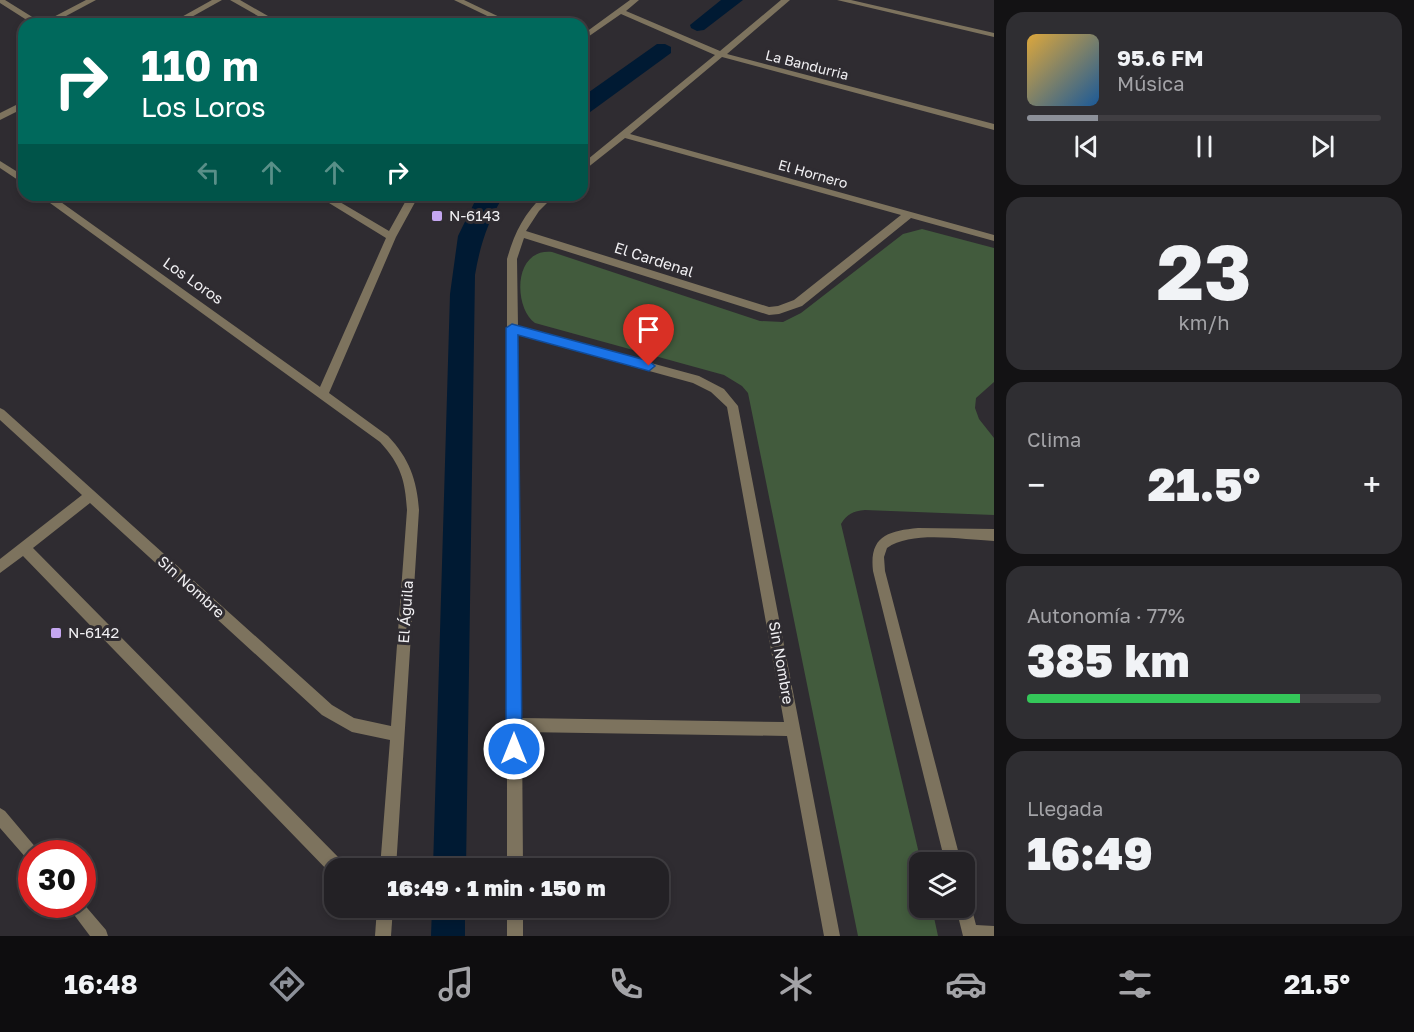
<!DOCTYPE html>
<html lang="es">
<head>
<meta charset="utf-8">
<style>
	:root { --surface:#232125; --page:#2f2e32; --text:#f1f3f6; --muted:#a3a3a7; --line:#403e42; --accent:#8c9099 }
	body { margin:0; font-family:"Golos Text",sans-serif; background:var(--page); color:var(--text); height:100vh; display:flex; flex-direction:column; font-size:22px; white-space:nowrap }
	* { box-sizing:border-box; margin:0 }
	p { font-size:20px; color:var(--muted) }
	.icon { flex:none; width:33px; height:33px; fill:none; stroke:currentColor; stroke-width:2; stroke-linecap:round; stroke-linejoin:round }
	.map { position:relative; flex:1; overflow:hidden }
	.details { display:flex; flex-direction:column; gap:12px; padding:12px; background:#131214; width:420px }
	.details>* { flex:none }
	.guide { position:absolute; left:18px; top:18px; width:570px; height:183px; border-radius:18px; box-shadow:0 3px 9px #0003,0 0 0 2px var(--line); background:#00695c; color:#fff; overflow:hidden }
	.buttons { position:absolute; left:909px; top:852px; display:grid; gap:12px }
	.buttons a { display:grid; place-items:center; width:66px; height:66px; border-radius:12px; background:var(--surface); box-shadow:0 3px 9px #0003,0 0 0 2px var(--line); font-size:30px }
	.speed { position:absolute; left:18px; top:840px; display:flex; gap:12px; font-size:30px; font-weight:700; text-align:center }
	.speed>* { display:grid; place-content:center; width:78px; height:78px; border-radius:50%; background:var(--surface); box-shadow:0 3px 9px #0003,0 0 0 2px var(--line); line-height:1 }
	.speed .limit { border:9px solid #d22; background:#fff; color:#111 }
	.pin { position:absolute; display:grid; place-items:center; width:51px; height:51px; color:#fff; margin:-62px -26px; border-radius:50% 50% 50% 0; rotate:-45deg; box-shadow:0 0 6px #0007 }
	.pin .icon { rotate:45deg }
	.me { position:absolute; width:66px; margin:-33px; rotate:0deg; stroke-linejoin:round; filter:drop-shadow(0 0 4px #0008) }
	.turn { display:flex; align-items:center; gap:21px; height:126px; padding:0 24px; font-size:27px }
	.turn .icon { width:78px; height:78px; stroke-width:2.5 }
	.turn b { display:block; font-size:42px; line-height:51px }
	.lanes { display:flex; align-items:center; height:57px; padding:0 24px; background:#0003; justify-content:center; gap:30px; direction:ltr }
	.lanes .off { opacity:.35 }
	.big { font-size:45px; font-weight:800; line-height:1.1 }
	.details .widget { flex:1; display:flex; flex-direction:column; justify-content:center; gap:9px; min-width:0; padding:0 21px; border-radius:18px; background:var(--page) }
	.details .dial { align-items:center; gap:0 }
	.dial b { font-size:78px; line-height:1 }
	.song { display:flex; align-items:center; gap:18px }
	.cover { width:72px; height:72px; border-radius:9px; background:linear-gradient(135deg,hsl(40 70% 55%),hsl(210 70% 35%)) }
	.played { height:6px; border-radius:3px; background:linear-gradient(90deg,var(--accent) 20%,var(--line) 20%) }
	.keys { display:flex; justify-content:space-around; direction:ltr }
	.heat { display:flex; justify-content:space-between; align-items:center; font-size:33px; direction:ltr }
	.charge { height:9px; border-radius:4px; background:linear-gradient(90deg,#34c759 77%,var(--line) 0) }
	.trip { position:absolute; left:324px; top:858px; width:345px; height:60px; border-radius:18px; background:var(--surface); box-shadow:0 3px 9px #0003,0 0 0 2px var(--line); font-weight:800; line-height:60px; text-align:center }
	.tab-bar { display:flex; height:96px; justify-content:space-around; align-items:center; background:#0e0d0f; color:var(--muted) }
	.tab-bar .icon { width:42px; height:42px }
	.tab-bar .active { color:var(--accent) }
	.tab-bar b { font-size:27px; color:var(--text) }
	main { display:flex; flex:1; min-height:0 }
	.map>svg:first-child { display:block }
	.green { fill:#425b3d }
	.water { fill:#001a33 }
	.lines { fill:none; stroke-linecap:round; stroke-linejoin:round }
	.minor { fill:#7d735e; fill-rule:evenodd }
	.route { fill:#1a73e8; stroke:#114b97; stroke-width:1.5 }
	.poi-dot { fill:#c5a7f1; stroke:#2f2c31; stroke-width:2 }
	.labels { text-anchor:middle; stroke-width:6; stroke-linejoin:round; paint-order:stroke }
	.far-street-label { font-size:14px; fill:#f1f0f3; stroke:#2f2c31 }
	.poi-label { font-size:15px; fill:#f1f0f3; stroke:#2f2c31; text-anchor:start }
	.street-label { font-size:15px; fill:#f1f0f3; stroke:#2f2c31 }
</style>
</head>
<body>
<main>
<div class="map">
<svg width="994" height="936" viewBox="0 0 994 936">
	<rect width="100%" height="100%" fill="#2f2c31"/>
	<!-- green -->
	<path class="green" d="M 922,229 L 994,248 L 994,382 L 976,398 L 975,408 L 979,419 L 994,438 L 994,515 L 865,510 C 853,511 847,514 841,524 L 921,862 L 920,908 L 932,908 L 938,936 L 858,936 L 748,393 L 742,386 L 724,375 L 535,323 C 514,309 512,248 552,252 L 760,321 L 783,322 L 801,313 L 903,234 Z"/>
	<!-- water -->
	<g class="water">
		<polygon points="721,0 743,0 704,30 697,31 691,28 690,25"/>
		<polygon points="657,44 665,44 671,47 671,53 582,118 582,97"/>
		<path d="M 478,195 L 504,195 C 488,221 480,245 475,275 L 466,868 L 433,868 L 450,294 L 458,236 Z"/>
		<polygon points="432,908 465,908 465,936 431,936"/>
	</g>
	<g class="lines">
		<!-- minor -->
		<g class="minor">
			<polygon points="0,0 5,0 42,23 86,0 96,0 51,24 33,24 0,3"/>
			<polygon points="212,0 222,0 179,24 169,24"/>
			<polygon points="230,0 240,0 282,24 272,24"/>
			<polygon points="454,0 464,0 514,24 504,24"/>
			<path d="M 630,0 L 639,0 L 626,11 L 720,51 L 781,0 L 790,0 L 727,54 L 994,124 L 994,130 L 722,57 L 630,134 L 994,235 L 994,241 L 911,218 L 802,306 L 779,314 L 769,315 L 524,238 L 517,259 L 518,327 L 699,376 L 724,389 L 738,406 L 840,936 L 824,936 L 787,736 L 522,732 L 523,868 L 507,868 L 507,259 C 514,234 524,213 544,195 L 555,195 L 539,211 L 526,231 L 769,307 L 778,306 L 794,300 L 901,215 L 625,138 L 582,172 L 582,164 L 715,55 L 621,14 L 582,41 L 582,35 ZM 518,335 L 693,383 L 711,392 L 727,407 L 784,722 L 521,718 Z"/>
			<polygon points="837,0 851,0 994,33 994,37"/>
			<polygon points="24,101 24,108 0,120 0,113"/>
			<polygon points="0,161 24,176 24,184 0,168"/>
			<path d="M 39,195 L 51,195 L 320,387 L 386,238 L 316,195 L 328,195 L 389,231 L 409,195 L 419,195 L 396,237 L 329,393 L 388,436 C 409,458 417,480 419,510 L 396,868 L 380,868 L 390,740 L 352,732 L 322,715 L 90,503 L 33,548 L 343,862 L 345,868 L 334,868 L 334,875 L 331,874 L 23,556 L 0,573 L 0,559 L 82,495 L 0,420 L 0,408 L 4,410 L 332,705 L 354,718 L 391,726 L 407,510 C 405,480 401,465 380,442 Z"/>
			<path d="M 918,528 L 994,529 L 994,541 C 964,540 912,530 887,548 L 884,557 L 885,571 L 961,862 L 945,862 L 873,571 C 869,536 888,531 918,528 Z"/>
			<polygon points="0,808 5,811 37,849 40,854 32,854 32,862 27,859 0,828"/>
			<polygon points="964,900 970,902 976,925 994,926 994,936 963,936 956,908 964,908"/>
			<polygon points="82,902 106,930 108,936 90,936 66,904 82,904"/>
			<polygon points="377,908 393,908 391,936 375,936"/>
			<rect x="507" y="908" width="16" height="28"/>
		</g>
	</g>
	<!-- route -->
	<polygon class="route" points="512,324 649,361 655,366 649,371 518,335 522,749 520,754 514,757 508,754 506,749 506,328"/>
	<!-- markers -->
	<g class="poi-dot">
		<rect x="431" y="210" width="12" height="12" rx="3"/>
		<rect x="50" y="627" width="12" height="12" rx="3"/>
	</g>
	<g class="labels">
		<!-- far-street labels -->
		<g class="far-street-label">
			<text transform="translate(807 65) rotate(14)" y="5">La Bandurria</text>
			<text transform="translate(813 174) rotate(16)" y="5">El Hornero</text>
		</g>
		<!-- poi labels -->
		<g class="poi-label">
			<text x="449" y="221">N-6143</text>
			<text x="68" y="638">N-6142</text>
		</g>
		<!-- street labels -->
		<g class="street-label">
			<text transform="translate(654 260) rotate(18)" y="5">El Cardenal</text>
			<text transform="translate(193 281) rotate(35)" y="5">Los Loros</text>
			<text transform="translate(191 587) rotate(42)" y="5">Sin Nombre</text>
			<text transform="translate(406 612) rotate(-86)" y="5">El Águila</text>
			<text transform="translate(781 663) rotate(80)" y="5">Sin Nombre</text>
		</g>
	</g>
</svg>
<div class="buttons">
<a><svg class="icon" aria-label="layers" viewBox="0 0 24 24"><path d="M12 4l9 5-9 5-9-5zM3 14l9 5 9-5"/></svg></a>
</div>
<div class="speed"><div class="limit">30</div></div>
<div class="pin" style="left:649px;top:366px;background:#d93025"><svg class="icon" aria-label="arrive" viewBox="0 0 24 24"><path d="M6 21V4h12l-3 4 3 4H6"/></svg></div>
<svg class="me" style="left:514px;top:749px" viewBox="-20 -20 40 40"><circle r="17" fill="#1a73e8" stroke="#fff" stroke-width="3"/><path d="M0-11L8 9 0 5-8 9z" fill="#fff"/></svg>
<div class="trip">16:49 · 1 min · 150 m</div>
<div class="guide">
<div class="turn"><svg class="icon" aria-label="right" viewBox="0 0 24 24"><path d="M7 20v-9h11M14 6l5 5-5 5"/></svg><div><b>110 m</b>Los Loros</div></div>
<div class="lanes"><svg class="icon off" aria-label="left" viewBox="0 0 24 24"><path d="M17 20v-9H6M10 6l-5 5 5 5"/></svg><svg class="icon off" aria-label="ahead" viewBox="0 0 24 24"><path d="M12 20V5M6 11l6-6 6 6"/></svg><svg class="icon off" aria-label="ahead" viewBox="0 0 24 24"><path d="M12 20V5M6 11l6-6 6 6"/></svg><svg class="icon" aria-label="right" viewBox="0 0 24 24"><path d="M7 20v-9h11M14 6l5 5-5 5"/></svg></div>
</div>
</div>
<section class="details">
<div class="widget">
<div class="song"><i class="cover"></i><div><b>95.6 FM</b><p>Música</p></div></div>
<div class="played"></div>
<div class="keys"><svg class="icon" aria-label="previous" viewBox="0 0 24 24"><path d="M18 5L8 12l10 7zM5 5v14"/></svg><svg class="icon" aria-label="pause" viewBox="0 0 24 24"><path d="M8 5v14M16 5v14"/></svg><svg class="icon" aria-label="next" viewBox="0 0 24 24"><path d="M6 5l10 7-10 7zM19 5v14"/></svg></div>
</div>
<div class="widget dial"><b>23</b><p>km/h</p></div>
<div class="widget"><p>Clima</p>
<div class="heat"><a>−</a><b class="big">21.5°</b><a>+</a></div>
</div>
<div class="widget"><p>Autonomía · 77%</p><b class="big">385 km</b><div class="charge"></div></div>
<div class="widget"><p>Llegada</p><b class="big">16:49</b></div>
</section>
</main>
<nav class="tab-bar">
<b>16:48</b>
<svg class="icon active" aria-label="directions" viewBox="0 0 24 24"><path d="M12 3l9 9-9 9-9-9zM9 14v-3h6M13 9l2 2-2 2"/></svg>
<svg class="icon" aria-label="music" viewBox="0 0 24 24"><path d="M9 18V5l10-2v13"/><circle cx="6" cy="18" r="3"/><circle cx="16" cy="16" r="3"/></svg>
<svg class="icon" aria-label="phone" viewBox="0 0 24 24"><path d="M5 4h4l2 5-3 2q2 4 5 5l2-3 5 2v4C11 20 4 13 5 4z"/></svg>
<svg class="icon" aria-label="climate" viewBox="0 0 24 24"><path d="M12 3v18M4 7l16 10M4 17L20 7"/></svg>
<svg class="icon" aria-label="car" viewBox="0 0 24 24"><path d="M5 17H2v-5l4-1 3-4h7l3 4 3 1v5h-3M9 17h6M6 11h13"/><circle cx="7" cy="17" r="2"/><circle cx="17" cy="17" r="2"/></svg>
<svg class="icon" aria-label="filters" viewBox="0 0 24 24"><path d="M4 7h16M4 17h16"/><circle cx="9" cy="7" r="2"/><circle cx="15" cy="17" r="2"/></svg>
<b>21.5°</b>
</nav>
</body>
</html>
